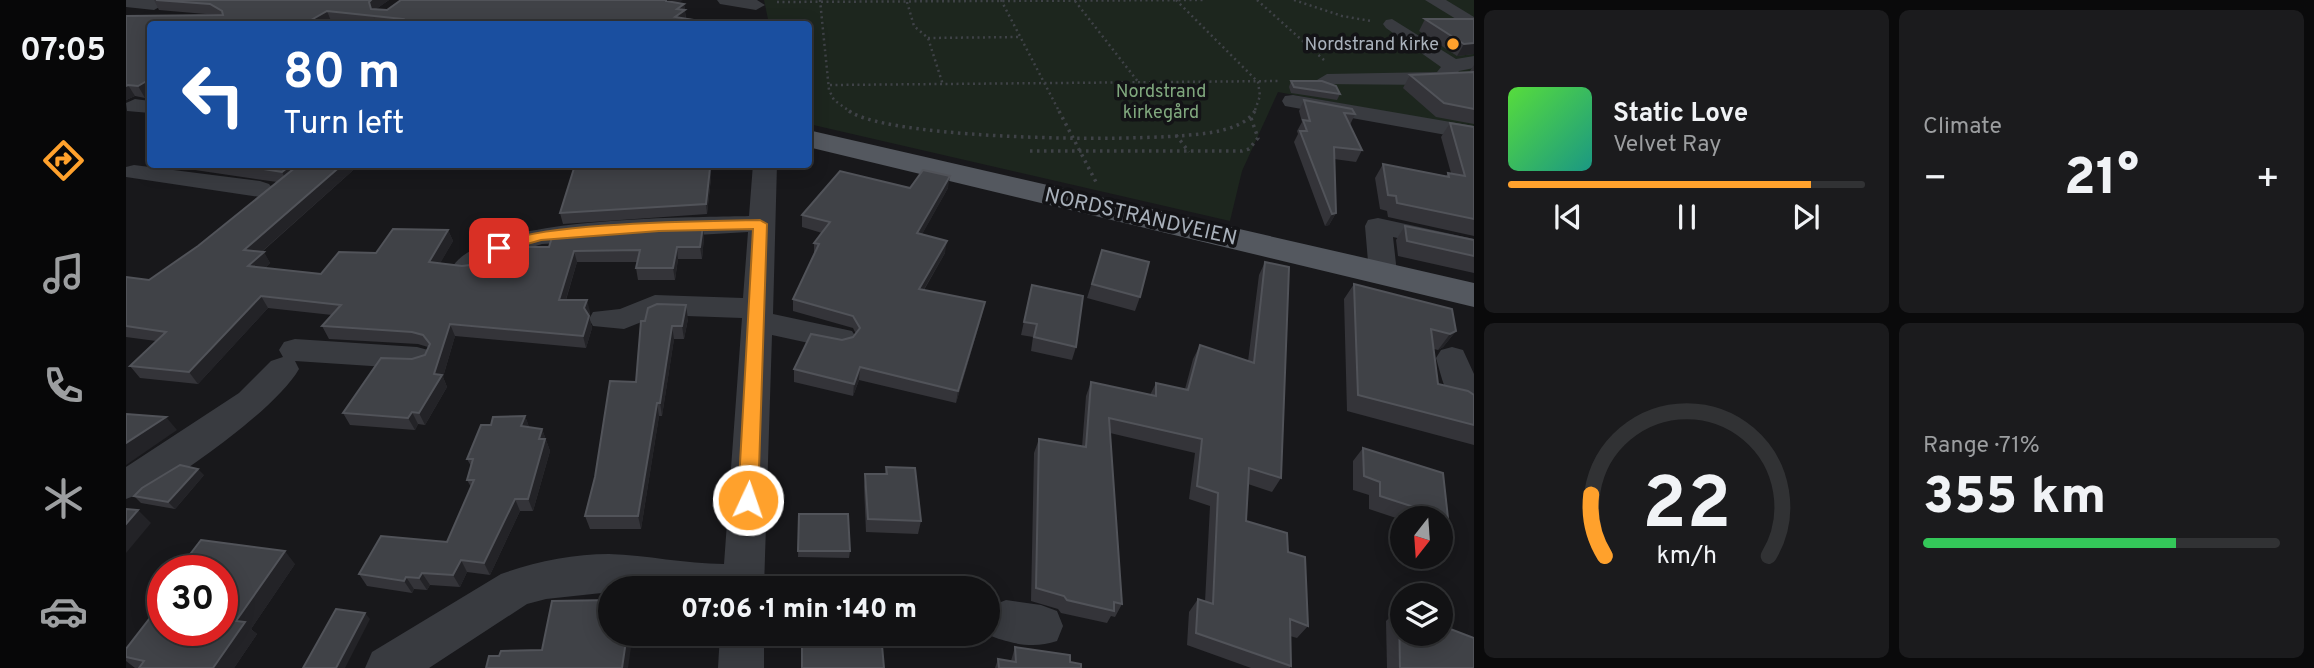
<!DOCTYPE html>
<html lang="en">
<head>
<meta charset="utf-8">
<style>
	:root { --surface:#121214; --page:#1b1b1d; --text:#f1f3f6; --muted:#9c9ea0; --line:#313234; --accent:#ffa12c }
	body { margin:0; font-family:Overpass,sans-serif; background:var(--page); color:var(--text); height:100vh; display:flex; flex-direction:column; font-size:26px; white-space:nowrap }
	* { box-sizing:border-box; margin:0 }
	p { font-size:23px; color:var(--muted) }
	.icon { flex:none; width:38px; height:38px; fill:none; stroke:currentColor; stroke-width:2; stroke-linecap:round; stroke-linejoin:round }
	.map { position:relative; flex:1; overflow:hidden }
	.drawer { display:flex; flex-direction:column; gap:10px; padding:10px; background:#0a0a0b; width:840px }
	.drawer>* { flex:none }
	.hud { position:absolute; left:21px; top:21px; width:665px; height:147px; border-radius:7px; box-shadow:0 4px 18px #0003,0 0 0 2px var(--line); background:#1a4fa0; color:#fff; overflow:hidden }
	.needle { width:46px; rotate:197deg }
	.fabs { position:absolute; left:1264px; top:506px; display:grid; gap:14px }
	.fabs a { display:grid; place-items:center; width:63px; height:63px; border-radius:50%; background:var(--surface); box-shadow:0 4px 18px #0003,0 0 0 2px var(--line); font-size:35px }
	.speed { position:absolute; left:21px; top:555px; display:flex; gap:14px; font-size:35px; font-weight:700; text-align:center }
	.speed>* { display:grid; place-content:center; width:91px; height:91px; border-radius:50%; background:var(--surface); box-shadow:0 4px 18px #0003,0 0 0 2px var(--line); line-height:1 }
	.speed .limit { border:10px solid #d22; background:#fff; color:#111 }
	.pin { position:absolute; display:grid; place-items:center; width:60px; height:60px; color:#fff; margin:-30px; border-radius:14px; box-shadow:0 4px 10px #0006 }
	.me { position:absolute; width:77px; margin:-38px; rotate:3deg; stroke-linejoin:round; filter:drop-shadow(0 0 5px #0008) }
	.turn { display:flex; align-items:center; gap:24px; height:147px; padding:0 21px; font-size:32px }
	.turn .icon { width:91px; height:91px; stroke-width:2.5 }
	.turn b { display:block; font-size:49px; line-height:60px }
	.big { font-size:52px; font-weight:800; line-height:1.1 }
	.drawer .tile { flex:1; display:flex; flex-direction:column; justify-content:center; gap:10px; min-width:0; padding:0 24px; border-radius:10px; background:var(--page) }
	.drawer .dial { align-items:center; gap:0 }
	.dial svg { height:182px; overflow:visible; fill:none; stroke:var(--line); stroke-width:7; stroke-linecap:round; text-anchor:middle }
	.dial text { fill:var(--text); stroke:none }
	.song { display:flex; align-items:center; gap:21px }
	.cover { width:84px; height:84px; border-radius:10px; background:linear-gradient(135deg,hsl(110 70% 55%),hsl(170 70% 35%)) }
	.played { height:7px; border-radius:4px; background:linear-gradient(90deg,var(--accent) 85%,var(--line) 85%) }
	.keys { display:flex; justify-content:space-around; direction:ltr }
	.heat { display:flex; justify-content:space-between; align-items:center; font-size:38px; direction:ltr }
	.charge { height:10px; border-radius:5px; background:linear-gradient(90deg,#34c759 71%,var(--line) 0) }
	.drawer .tiles { flex:1; display:grid; gap:10px; grid-template-columns:repeat(2,1fr) }
	.trip { position:absolute; left:472px; top:576px; width:402px; height:70px; border-radius:35px; background:var(--surface); box-shadow:0 4px 18px #0003,0 0 0 2px var(--line); font-weight:800; line-height:70px; text-align:center }
	main { display:flex; flex:1; min-height:0 }
	.dock { display:flex; flex-direction:column; width:126px; justify-content:space-around; align-items:center; background:#070708; color:var(--muted) }
	.dock .icon { width:49px; height:49px }
	.dock .active { color:var(--accent) }
	.dock b { font-size:32px; color:var(--text) }
	.map>svg:first-child { display:block }
	.green { fill:#1d261e }
	.lines { fill:none; stroke-linecap:round; stroke-linejoin:round }
	.path-far1 { stroke:#3f4247; stroke-width:2.5; stroke-dasharray:2 3.5; stroke-linecap:butt }
	.path { stroke:#3f4247; stroke-width:3.5; stroke-dasharray:2.5 4.5; stroke-linecap:butt }
	.minor { fill:#393b40; fill-rule:evenodd }
	.major { fill:#54585f; fill-rule:evenodd }
	.wall { fill:#343439 }
	.shaded-wall { fill:#232327 }
	.building { fill:#404247; stroke:#515359; stroke-width:2 }
	.route { fill:#ffa12c; stroke:#a6691d; stroke-width:2 }
	.poi-dot { fill:#ffa12c; stroke:#131316; stroke-width:2.5 }
	.labels { text-anchor:middle; stroke-width:7; stroke-linejoin:round; paint-order:stroke }
	.far-poi-label { font-size:18px; fill:#a9b1bb; stroke:#131316; text-anchor:end }
	.far-park-label { font-size:18px; fill:#80a87e; stroke:#131316 }
	.street-label { font-size:21px; fill:#a9b1bb; stroke:#131316 }
</style>
</head>
<body>
<main>
<nav class="dock">
<b>07:05</b>
<svg class="icon active" aria-label="directions" viewBox="0 0 24 24"><path d="M12 3l9 9-9 9-9-9zM9 14v-3h6M13 9l2 2-2 2"/></svg>
<svg class="icon" aria-label="music" viewBox="0 0 24 24"><path d="M9 18V5l10-2v13"/><circle cx="6" cy="18" r="3"/><circle cx="16" cy="16" r="3"/></svg>
<svg class="icon" aria-label="phone" viewBox="0 0 24 24"><path d="M5 4h4l2 5-3 2q2 4 5 5l2-3 5 2v4C11 20 4 13 5 4z"/></svg>
<svg class="icon" aria-label="climate" viewBox="0 0 24 24"><path d="M12 3v18M4 7l16 10M4 17L20 7"/></svg>
<svg class="icon" aria-label="car" viewBox="0 0 24 24"><path d="M5 17H2v-5l4-1 3-4h7l3 4 3 1v5h-3M9 17h6M6 11h13"/><circle cx="7" cy="17" r="2"/><circle cx="17" cy="17" r="2"/></svg>
</nav>
<div class="map">
<svg width="1348" height="668" viewBox="0 0 1348 668">
	<rect width="100%" height="100%" fill="#18181b"/>
	<!-- green -->
	<polygon class="green" points="638,0 1348,0 1348,128 1152,92 1116,171 1104,221 683,124 682,24 643,24"/>
	<g class="lines">
		<!-- path-far1 -->
		<g class="path-far1">
			<polyline points="694,0 703,90 708,100 726,113"/>
			<polyline points="875,0 934,113"/>
			<polyline points="1050,0 1132,82 1134,96 1128,113"/>
			<polyline points="1131,0 1198,60"/>
			<polyline points="1168,0 1216,16 1245,21"/>
			<polyline points="949,1 1013,83"/>
			<polyline points="651,2 1080,0"/>
			<polyline points="781,2 788,26 802,38 817,85"/>
			<polyline points="802,38 895,37"/>
			<polyline points="704,85 1154,81"/>
		</g>
		<!-- path -->
		<g class="path">
			<path d="M 723,111 C 766,141 1037,144 1093,131 C 1106,128 1121,123 1129,111"/>
			<polyline points="933,111 970,182"/>
			<polyline points="1050,135 1063,152"/>
			<polyline points="904,151 1116,151 1123,149 1132,138 1125,118"/>
		</g>
		<!-- minor -->
		<g class="minor">
			<polygon points="0,0 29,0 37,5 28,10 0,7"/>
			<polygon points="591,0 631,0 639,5 630,10 594,4"/>
			<polygon points="1299,0 1320,0 1348,17 1348,30"/>
			<polygon points="1266,19 1330,59 1348,56 1348,68 1333,71 1325,81 1307,85 1194,84 1191,80 1201,74 1311,72 1315,67 1260,28 1257,24 1260,20"/>
			<polygon points="1167,95 1348,126 1348,140 1159,106 1156,101 1159,96"/>
			<polygon points="9,99 24,101 24,113 1,111 0,103"/>
			<path d="M 627,164 L 651,164 L 647,314 L 726,331 L 731,339 L 726,347 L 715,350 L 646,335 L 638,588 L 485,588 L 485,592 L 420,599 L 401,604 L 303,668 L 239,668 L 246,652 L 375,574 C 408,562 447,554 483,554 C 521,555 559,564 598,564 L 616,318 L 533,315 L 498,329 L 467,326 L 463,319 L 467,312 L 494,309 L 529,295 L 617,298 L 622,232 L 416,244 L 383,254 L 341,275 L 331,272 L 327,266 C 361,215 563,218 623,216 Z"/>
			<polygon points="8,165 134,181 143,184 147,189 143,194 134,197 0,177 0,167"/>
			<polygon points="1252,218 1348,239 1348,255 1267,237 1271,273 1267,279 1257,282 1247,279 1243,273 1239,226 1242,220"/>
			<path d="M 169,339 L 291,347 L 302,350 L 307,358 L 302,366 L 291,369 L 169,361 L 173,369 C 152,406 69,465 31,488 C 22,493 10,495 0,499 L 0,467 L 113,393 L 145,361 L 157,357 L 153,350 L 158,342 Z"/>
			<path d="M 1326,347 L 1337,350 L 1348,374 L 1348,417 C 1321,408 1317,382 1310,358 L 1315,350 Z"/>
			<path d="M 880,600 L 915,605 L 931,611 L 937,626 L 931,641 C 908,649 886,644 865,636 L 865,606 Z"/>
			<polygon points="594,634 638,634 638,668 592,668"/>
		</g>
		<!-- major -->
		<polygon class="major" points="682,130 1348,283 1348,307 682,147"/>
	</g>
	<!-- wall -->
	<g class="wall">
		<polygon points="28,0 263,0 250,9 261,10 552,3 558,4 560,18 593,24 235,24 205,21 24,24 24,94 19,98 9,96 0,100 0,16 91,15 33,10"/>
		<polygon points="1299,19 1348,19 1348,54 1331,56 1293,31"/>
		<polygon points="1348,65 1348,124 1310,117 1277,88 1284,75 1346,72 1344,71"/>
		<polygon points="1165,81 1214,94 1211,100 1165,93 1163,87"/>
		<polygon points="1178,100 1229,114 1224,125 1236,150 1230,162 1208,159 1210,213 1203,225 1199,226 1168,142 1172,134 1171,131 1176,122 1173,111"/>
		<polygon points="1324,123 1348,127 1348,236 1262,217 1261,211 1254,209 1249,178 1257,164 1320,176 1322,173 1325,173 1315,137"/>
		<polygon points="65,164 234,164 137,251 144,263 139,268 195,274 250,253 322,230 327,241 314,263 336,266 361,263 423,247 578,237 576,259 552,259 549,280 512,280 510,268 511,262 451,262 440,300 464,312 463,316 466,328 460,348 329,336 317,377 321,387 299,425 292,424 289,430 224,425 217,413 286,359 299,355 302,347 292,344 203,339 196,326 206,315 142,308 72,384 14,378 4,366 30,341 0,337 0,277 23,280 72,246 151,182 69,170"/>
		<polygon points="569,168 584,168 585,178 581,214 437,224 434,213"/>
		<polygon points="784,188 822,188 796,234 819,253 798,290 856,315 830,403 733,380 727,396 668,382 668,369 716,340 727,337 730,334 727,328 667,311 667,299 688,254 688,243 696,233 676,227 676,215"/>
		<polygon points="1279,226 1348,240 1348,273 1272,256 1270,240"/>
		<polygon points="976,250 1014,297 1009,311 961,298"/>
		<polygon points="1139,262 1155,478 1146,492 1122,484 1120,521 1162,552 1182,626 1171,638 1164,636 1165,666 1164,668 1125,668 1061,645 1063,612 1072,599 1079,602 1084,506 1063,499 1069,453 984,433 996,604 989,617 985,616 981,623 935,613 932,609 905,601 908,453 913,439 956,447 960,396 965,382 1024,395 1030,383 1059,389 1067,359 1074,345 1122,361 1133,275"/>
		<polygon points="1228,284 1330,331 1317,347 1312,350 1308,349 1312,384 1348,395 1348,445 1221,411 1218,299"/>
		<polygon points="906,285 950,347 946,360 905,351 907,337 895,335"/>
		<polygon points="562,319 558,339 548,339 536,416 533,416 515,529 464,529 459,516 510,382 515,321"/>
		<polygon points="399,416 403,427 416,429 424,451 407,511 394,511 364,575 341,572 334,587 304,585 301,590 288,589 286,593 241,586 233,574 321,542 345,487 341,480 345,466 341,459 365,425"/>
		<polygon points="1237,448 1322,518 1314,526 1314,518 1276,518 1276,520 1243,509 1243,495 1227,490 1227,461"/>
		<polygon points="760,467 795,521 792,534 740,532 738,487 739,474 759,474"/>
		<polygon points="78,475 49,509 15,503 8,496"/>
		<polygon points="673,514 724,551 723,558 672,557"/>
		<polygon points="169,564 125,629 131,634 108,668 9,668 0,661 0,649 27,614 22,609"/>
		<polygon points="1273,609 1348,668 1261,668 1260,621"/>
		<polygon points="485,634 510,634 510,647 373,656 416,650"/>
		<polygon points="889,647 944,662 955,668 869,668 872,659 885,661"/>
	</g>
	<!-- shaded-wall -->
	<g class="shaded-wall">
		<polygon points="245,0 263,0 246,12 249,20 243,2"/>
		<polygon points="540,0 557,0 541,11"/>
		<polygon points="558,4 560,21 550,24 551,9"/>
		<polygon points="201,11 205,21 200,24 178,24"/>
		<polygon points="1348,43 1348,54 1331,56 1338,44"/>
		<polygon points="24,79 24,94 19,98 12,86"/>
		<polygon points="2,85 9,96 0,100 0,86"/>
		<polygon points="166,164 185,164 162,184 156,172"/>
		<polygon points="217,164 234,164 125,261 118,250"/>
		<polygon points="584,168 585,178 581,214 580,204"/>
		<polygon points="824,176 822,188 790,245 791,233"/>
		<polygon points="1210,213 1203,225 1199,226 1206,214"/>
		<polygon points="577,226 578,237 576,259 574,247"/>
		<polygon points="322,230 327,241 308,274 303,262"/>
		<polygon points="821,241 819,253 791,301 793,289"/>
		<polygon points="551,247 552,259 549,280 547,268"/>
		<polygon points="448,251 451,262 436,312 433,300"/>
		<polygon points="138,252 144,263 129,278 122,266"/>
		<polygon points="135,296 142,308 72,384 63,372"/>
		<polygon points="461,300 464,312 461,320 458,308"/>
		<polygon points="859,302 856,315 830,403 832,391"/>
		<polygon points="560,305 562,319 558,339 556,326"/>
		<polygon points="463,316 466,328 460,348 457,336"/>
		<polygon points="324,324 329,336 317,377 321,387 299,425 293,413 308,374"/>
		<polygon points="546,326 548,339 536,416 534,403"/>
		<polygon points="1330,331 1317,347 1312,350 1324,334"/>
		<polygon points="734,367 733,380 727,396 728,384"/>
		<polygon points="531,403 533,416 515,529 512,516"/>
		<polygon points="286,412 292,424 289,430 282,418"/>
		<polygon points="399,416 404,429 395,426"/>
		<polygon points="40,417 51,430 0,465 0,443"/>
		<polygon points="416,429 424,451 407,511 402,499 413,439"/>
		<polygon points="72,469 78,475 49,509 42,502"/>
		<polygon points="389,499 394,511 364,575 358,563"/>
		<polygon points="12,510 25,523 0,553 0,524"/>
		<polygon points="159,551 169,564 125,629 131,634 108,668 87,668 110,621"/>
		<polygon points="335,560 341,572 334,587 327,575"/>
		<polygon points="296,573 304,585 301,590 293,578"/>
		<polygon points="280,577 288,589 286,593 278,581"/>
		<polygon points="239,613 244,619 219,668 210,668"/>
		<polygon points="501,634 505,647 502,668 496,668"/>
		<polygon points="506,634 510,634 510,647"/>
	</g>
	<!-- building -->
	<g class="building">
		<polygon points="30,0 245,0 243,2 245,9 261,10 275,0 540,0 540,1 558,4 551,9 559,10 549,17 593,24 272,24 277,19 201,11 178,24 24,24 24,79 12,86 2,85 0,86 0,16 97,15 96,11 84,4"/>
		<polygon points="1299,19 1348,19 1348,43 1338,44"/>
		<polygon points="1348,72 1348,109 1318,103 1284,75"/>
		<polygon points="1165,81 1196,81 1210,86 1214,94 1168,87"/>
		<polygon points="1178,100 1226,109 1229,114 1218,113 1236,150 1208,147 1210,213 1206,214 1174,131 1181,131 1177,120 1184,121"/>
		<polygon points="1324,123 1348,127 1348,219 1271,203 1270,196 1262,195 1257,164 1323,177 1322,173 1339,176"/>
		<polygon points="106,164 166,164 156,172"/>
		<polygon points="179,164 217,164 118,250 138,252 122,266 195,274 213,252 250,253 267,229 322,230 303,262 336,266 361,263 365,253 375,247 423,247 427,234 577,226 574,247 551,247 547,268 510,268 514,250 448,251 433,300 461,300 458,308 463,316 457,336 324,324 308,374 316,375 293,413 286,412 282,418 217,413 255,358 286,359 299,355 304,344 297,335 286,332 196,326 215,305 135,296 63,372 4,366 40,332 0,326 0,277 23,280 72,246 170,167"/>
		<polygon points="453,164 567,164 566,168 584,168 580,204 434,213 449,165"/>
		<polygon points="797,170 824,176 791,233 821,241 793,289 859,302 832,391 734,367 728,384 668,369 685,334 716,340 727,337 734,328 727,316 667,299 693,244 688,243 704,222 676,215 714,171 784,188"/>
		<polygon points="1279,226 1348,240 1348,256 1281,241"/>
		<polygon points="976,250 1023,262 1014,297 966,284"/>
		<polygon points="1139,262 1163,267 1155,478 1123,468 1120,521 1161,533 1162,552 1179,557 1182,626 1164,619 1165,666 1070,633 1072,599 1087,604 1092,493 1071,486 1076,439 983,418 996,604 988,602 988,611 941,600 938,596 910,588 913,439 960,447 965,382 1030,396 1030,383 1062,390 1074,345 1128,363"/>
		<polygon points="1228,284 1326,309 1330,331 1324,334 1305,329 1312,384 1342,391 1348,395 1348,425 1232,395"/>
		<polygon points="906,285 957,296 950,347 908,337 911,324 898,322"/>
		<polygon points="531,304 560,305 556,326 546,326 534,403 531,403 512,516 459,516 469,477 484,381 510,382 515,321 519,321 522,308"/>
		<polygon points="0,414 40,417 0,443"/>
		<polygon points="399,416 395,426 416,429 413,439 419,439 402,499 389,499 358,563 335,560 327,575 296,573 293,578 280,577 278,581 233,574 255,536 321,542 348,480 341,480 347,459 341,459 355,425 365,425 367,417"/>
		<polygon points="1237,448 1317,473 1322,518 1254,496 1254,482 1238,476"/>
		<polygon points="54,465 72,469 42,502 8,496 16,488"/>
		<polygon points="760,467 789,468 795,521 742,519 739,474 761,474"/>
		<polygon points="0,509 12,510 0,524"/>
		<polygon points="673,514 722,514 724,551 672,551"/>
		<polygon points="75,540 159,551 110,621 119,622 87,668 13,668 18,661 0,657 0,649 30,610 22,609 37,589 37,630 96,630 96,570 52,570"/>
		<polygon points="485,600 485,634 506,634 506,635 501,634 496,668 360,668 363,656 373,656 375,651 416,650 426,601"/>
		<polygon points="210,609 239,613 210,668 177,668"/>
		<polygon points="1273,609 1276,610 1276,634 1314,634 1314,625 1348,638 1348,668 1274,668"/>
		<polygon points="676,634 755,634 758,668 676,668"/>
		<polygon points="889,647 944,655 944,662 955,664 955,668 873,668 872,659 890,662"/>
	</g>
	<!-- route -->
	<path class="route" d="M 634,220 L 641,224 L 632,500 L 629,506 L 615,506 L 612,500 L 627,229 L 533,231 L 415,240 L 373,252 L 366,248 C 394,222 587,221 634,220 Z"/>
	<!-- markers -->
	<circle class="poi-dot" cx="1327" cy="44" r="7"/>
	<g class="labels">
		<!-- far-poi labels -->
		<g class="far-poi-label">
			<text x="1313" y="50">Nordstrand kirke</text>
		</g>
		<!-- far-park labels -->
		<g class="far-park-label">
			<text x="1035" y="97">Nordstrand<tspan x="1035" dy="21">kirkegård</tspan></text>
		</g>
		<!-- street labels -->
		<g class="street-label">
			<text transform="translate(1015 216) rotate(13)" y="7">NORDSTRANDVEIEN</text>
		</g>
	</g>
</svg>
<div class="fabs">
<a><svg class="needle" viewBox="-14 -14 28 28"><path d="M0-13l5 13h-10z" fill="#e53935"/><path d="M0 13l5-13h-10z" fill="#9c9ea0"/></svg></a>
<a><svg class="icon" aria-label="layers" viewBox="0 0 24 24"><path d="M12 4l9 5-9 5-9-5zM3 14l9 5 9-5"/></svg></a>
</div>
<div class="speed"><div class="limit">30</div></div>
<div class="pin" style="left:373px;top:248px;background:#d93025"><svg class="icon" aria-label="arrive" viewBox="0 0 24 24"><path d="M6 21V4h12l-3 4 3 4H6"/></svg></div>
<svg class="me" style="left:622px;top:500px" viewBox="-20 -20 40 40"><circle r="17" fill="#ffa12c" stroke="#fff" stroke-width="3"/><path d="M0-11L8 9 0 5-8 9z" fill="#fff"/></svg>
<div class="trip">07:06 · 1 min · 140 m</div>
<div class="hud">
<div class="turn"><svg class="icon" aria-label="left" viewBox="0 0 24 24"><path d="M17 20v-9H6M10 6l-5 5 5 5"/></svg><div><b>80 m</b>Turn left</div></div>
</div>
</div>
<section class="drawer">
<div class="tiles">
<div class="tile">
<div class="song"><i class="cover"></i><div><b>Static Love</b><p>Velvet Ray</p></div></div>
<div class="played"></div>
<div class="keys"><svg class="icon" aria-label="previous" viewBox="0 0 24 24"><path d="M18 5L8 12l10 7zM5 5v14"/></svg><svg class="icon" aria-label="pause" viewBox="0 0 24 24"><path d="M8 5v14M16 5v14"/></svg><svg class="icon" aria-label="next" viewBox="0 0 24 24"><path d="M6 5l10 7-10 7zM19 5v14"/></svg></div>
</div>
<div class="tile"><p>Climate</p>
<div class="heat"><a>−</a><b class="big">21°</b><a>+</a></div>
</div>
<div class="tile dial"><svg viewBox="0 0 100 80">
<path d="M14 69A42 42 0 1 1 86 69"/>
<path d="M14 69A42 42 0 0 1 8 42" stroke="#ffa12c"/>
<text x="50" y="56" font-size="32" font-weight="700">22</text>
<text x="50" y="72" font-size="11">km/h</text>
</svg></div>
<div class="tile"><p>Range · 71%</p><b class="big">355 km</b><div class="charge"></div></div>
</div>
</section>
</main>
</body>
</html>
